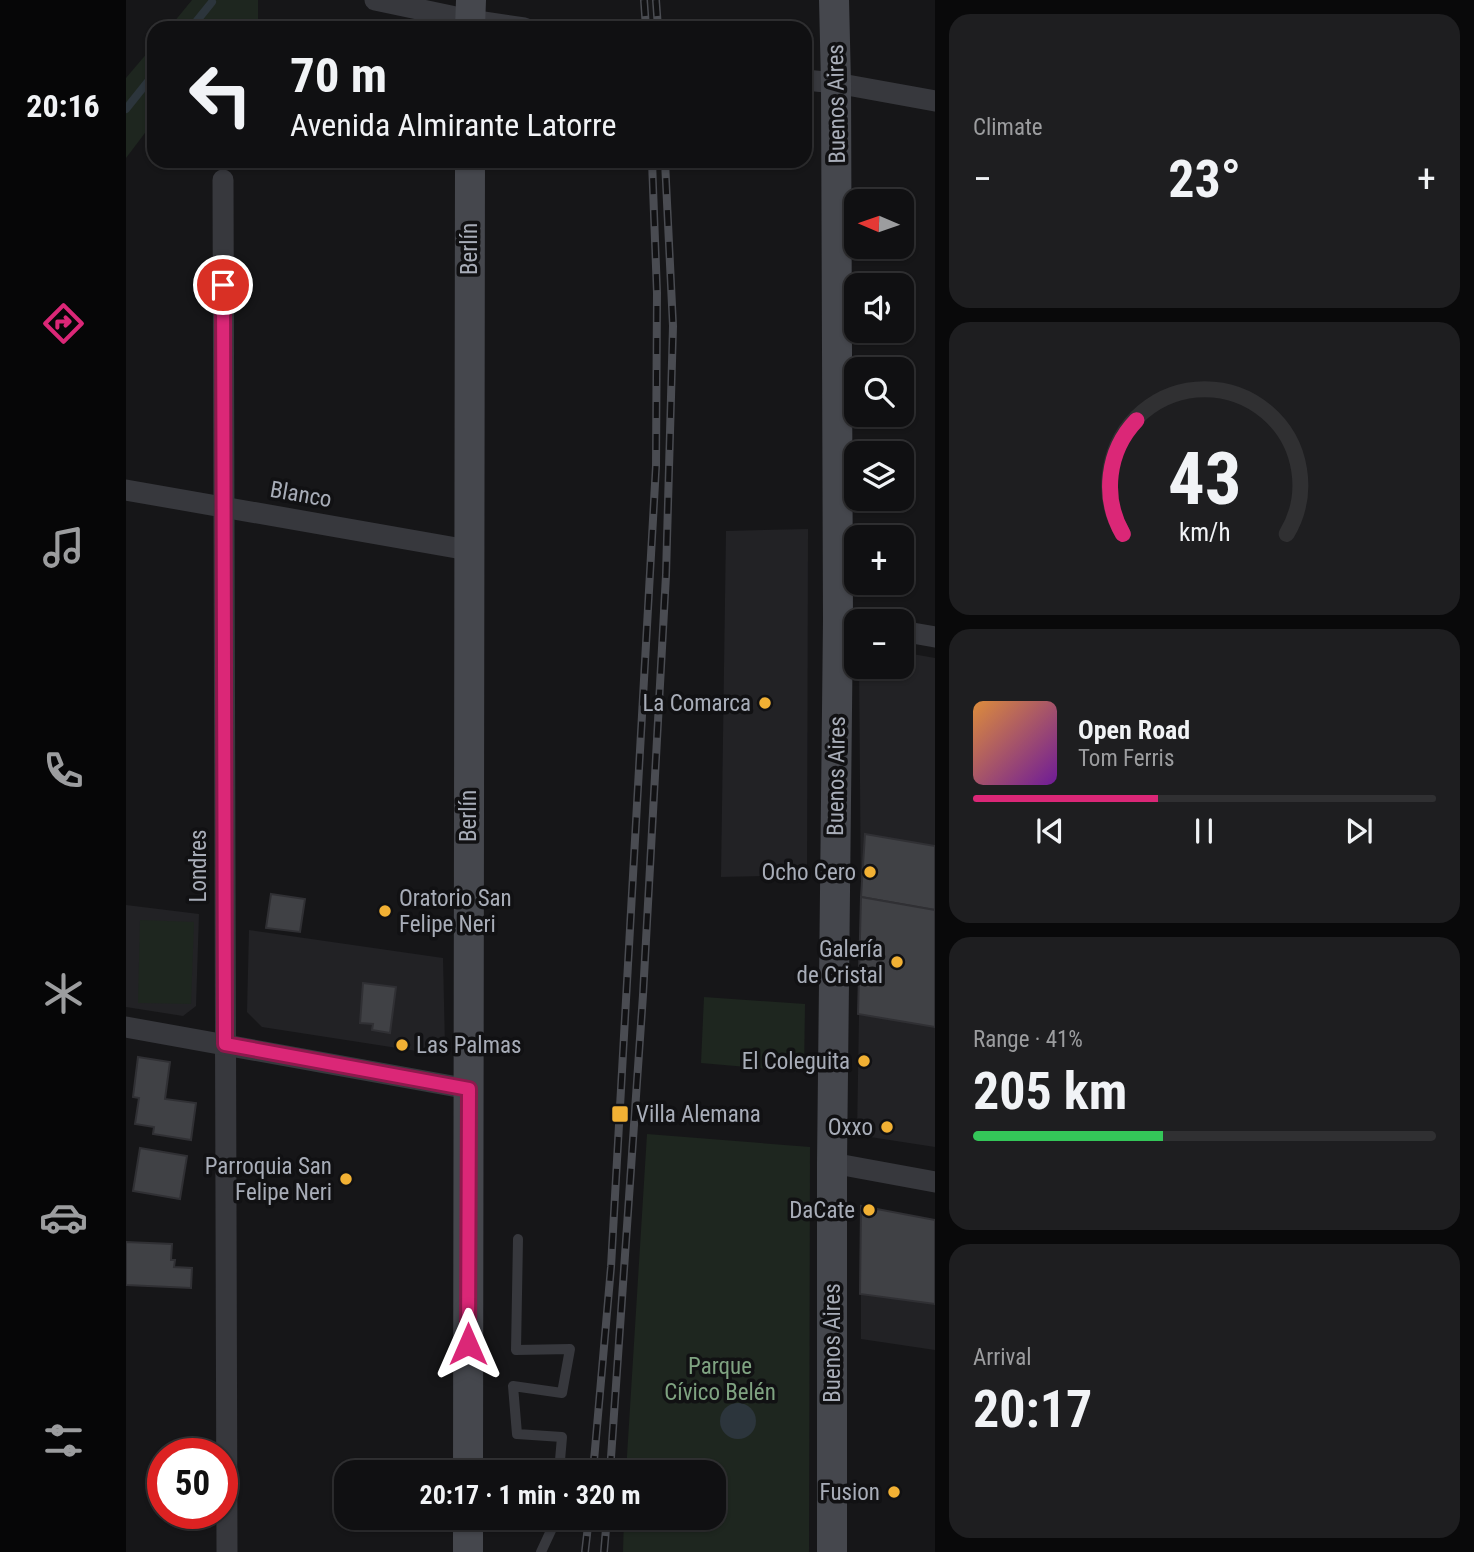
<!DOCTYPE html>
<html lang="en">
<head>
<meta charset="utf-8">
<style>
	:root { --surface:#101012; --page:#1e1e20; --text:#f1f3f6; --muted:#9c9d9f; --line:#303032; --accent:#db2777 }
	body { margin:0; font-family:"Roboto Condensed",sans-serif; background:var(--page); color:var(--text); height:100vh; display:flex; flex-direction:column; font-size:26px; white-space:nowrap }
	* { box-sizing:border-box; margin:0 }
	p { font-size:23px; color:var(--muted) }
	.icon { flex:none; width:38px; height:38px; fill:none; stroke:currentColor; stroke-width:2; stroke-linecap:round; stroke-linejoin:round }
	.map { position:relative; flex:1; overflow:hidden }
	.drawer { display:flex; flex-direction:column; gap:14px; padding:14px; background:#09090a; width:539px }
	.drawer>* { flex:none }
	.guide { position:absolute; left:21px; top:21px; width:665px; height:147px; border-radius:21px; box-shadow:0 2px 5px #0004,0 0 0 2px var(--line); background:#101012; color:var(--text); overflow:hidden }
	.needle { width:46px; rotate:272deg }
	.tools { position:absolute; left:718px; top:189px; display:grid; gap:14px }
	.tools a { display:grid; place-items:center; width:70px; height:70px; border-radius:14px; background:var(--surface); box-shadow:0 2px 5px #0004,0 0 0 2px var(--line); font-size:35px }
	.speed { position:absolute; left:21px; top:1438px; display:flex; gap:14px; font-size:35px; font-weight:700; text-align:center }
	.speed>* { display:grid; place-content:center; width:91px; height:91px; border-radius:50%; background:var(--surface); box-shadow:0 2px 5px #0004,0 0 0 2px var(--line); line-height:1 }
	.speed .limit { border:10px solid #d22; background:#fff; color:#111 }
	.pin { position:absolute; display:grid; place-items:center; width:60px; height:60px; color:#fff; margin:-30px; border:4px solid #fff; border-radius:50%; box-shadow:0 2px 7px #0007 }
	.me { position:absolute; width:77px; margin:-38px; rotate:0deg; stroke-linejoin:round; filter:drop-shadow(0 0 5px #0008) }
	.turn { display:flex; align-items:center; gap:24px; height:147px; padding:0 28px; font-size:32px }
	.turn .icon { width:91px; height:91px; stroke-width:2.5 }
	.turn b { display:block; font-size:49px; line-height:60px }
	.big { font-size:52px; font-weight:700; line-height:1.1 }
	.drawer .tile { flex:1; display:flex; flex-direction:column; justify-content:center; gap:10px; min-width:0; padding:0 24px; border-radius:21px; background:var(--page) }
	.drawer .dial { align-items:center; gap:0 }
	.dial svg { height:182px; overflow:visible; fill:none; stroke:var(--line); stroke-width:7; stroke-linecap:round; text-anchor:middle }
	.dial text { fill:var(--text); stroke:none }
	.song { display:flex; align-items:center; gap:21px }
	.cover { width:84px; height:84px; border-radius:10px; background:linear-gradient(135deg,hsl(30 70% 55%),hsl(280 70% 35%)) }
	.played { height:7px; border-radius:4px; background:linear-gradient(90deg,var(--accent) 40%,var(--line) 40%) }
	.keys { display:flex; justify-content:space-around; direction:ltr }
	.heat { display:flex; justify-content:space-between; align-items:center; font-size:38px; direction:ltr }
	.charge { height:10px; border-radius:5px; background:linear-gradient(90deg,#34c759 41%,var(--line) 0) }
	.trip { position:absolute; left:208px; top:1460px; width:392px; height:70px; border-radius:21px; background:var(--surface); box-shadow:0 2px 5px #0004,0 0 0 2px var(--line); font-weight:700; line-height:70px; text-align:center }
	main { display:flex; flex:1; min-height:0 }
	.tabs { display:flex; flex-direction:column; width:126px; justify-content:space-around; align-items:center; background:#060607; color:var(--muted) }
	.tabs .icon { width:49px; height:49px }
	.tabs .active { color:var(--accent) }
	.tabs b { font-size:32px; color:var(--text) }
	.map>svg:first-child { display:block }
	.built { fill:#222225 }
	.green { fill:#1e261f }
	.water { fill:#2c353c }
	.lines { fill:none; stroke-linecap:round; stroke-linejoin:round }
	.stream { stroke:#2c353c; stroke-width:8 }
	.building { fill:#404145; stroke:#303034; stroke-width:2 }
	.lane { stroke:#37383d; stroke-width:10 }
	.street { stroke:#37383d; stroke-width:21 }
	.secondary { stroke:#45474d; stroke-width:30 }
	.rail-casing { stroke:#4a4c52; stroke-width:8 }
	.rail { stroke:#111113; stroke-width:5; stroke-dasharray:16; stroke-linecap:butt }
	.route-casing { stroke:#8e194d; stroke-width:18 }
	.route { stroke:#db2777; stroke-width:12 }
	.poi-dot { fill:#f2b134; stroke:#111113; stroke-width:2.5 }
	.labels { text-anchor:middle; stroke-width:7; stroke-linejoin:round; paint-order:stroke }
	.street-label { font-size:23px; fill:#a8adb8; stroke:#111113 }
	.poi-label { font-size:23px; fill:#a8adb8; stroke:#111113; text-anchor:end }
	.park-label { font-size:23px; fill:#7fa381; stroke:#111113 }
</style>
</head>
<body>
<main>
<nav class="tabs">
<b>20:16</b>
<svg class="icon active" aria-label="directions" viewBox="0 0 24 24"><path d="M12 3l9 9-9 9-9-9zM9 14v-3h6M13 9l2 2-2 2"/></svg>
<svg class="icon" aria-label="music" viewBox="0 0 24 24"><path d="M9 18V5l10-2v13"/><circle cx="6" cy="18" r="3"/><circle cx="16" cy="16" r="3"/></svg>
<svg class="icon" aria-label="phone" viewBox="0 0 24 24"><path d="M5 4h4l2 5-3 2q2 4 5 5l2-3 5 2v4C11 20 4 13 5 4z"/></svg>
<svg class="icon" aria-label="climate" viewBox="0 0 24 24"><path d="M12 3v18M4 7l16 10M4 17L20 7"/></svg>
<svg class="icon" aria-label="car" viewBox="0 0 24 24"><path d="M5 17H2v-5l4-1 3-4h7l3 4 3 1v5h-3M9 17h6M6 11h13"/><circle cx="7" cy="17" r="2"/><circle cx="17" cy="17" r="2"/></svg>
<svg class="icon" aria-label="filters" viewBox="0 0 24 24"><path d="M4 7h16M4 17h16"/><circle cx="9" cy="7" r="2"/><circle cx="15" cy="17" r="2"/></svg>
</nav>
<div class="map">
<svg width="809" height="1552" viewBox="0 0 809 1552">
	<rect width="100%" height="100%" fill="#161618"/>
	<!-- built -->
	<g class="built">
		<polygon points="682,529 681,875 595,877 600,531"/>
		<polygon points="775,652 809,658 809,1147 731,1135 735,897 733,667 775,667"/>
		<polygon points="0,905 73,914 70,1006 57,1016 0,1007"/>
		<polygon points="123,930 317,958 319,1047 310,1054 136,1027 121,1012"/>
		<polygon points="735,1206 809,1220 809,1350 735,1339"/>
	</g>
	<!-- green -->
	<g class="green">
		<polygon points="66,0 132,0 132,28 43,28"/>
		<polygon points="28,45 28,121 0,158 0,78"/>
		<polygon points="14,920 68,922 65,1004 12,1003"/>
		<polygon points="578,997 679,1004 678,1072 575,1063"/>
		<polygon points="521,1134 684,1147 683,1552 497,1552 498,1517 588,1517 588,1472 500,1472"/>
	</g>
	<!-- water -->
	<circle class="water" cx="612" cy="1421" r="18"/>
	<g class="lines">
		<!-- stream -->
		<g class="stream">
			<polyline points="65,28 86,2"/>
			<polyline points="0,109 28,74"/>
		</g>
	</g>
	<!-- building -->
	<g class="building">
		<polygon points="739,834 809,846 809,910 735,897"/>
		<polygon points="145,894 179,899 174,932 140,928"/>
		<polygon points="735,897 809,910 809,1027 732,1014"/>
		<polygon points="237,983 270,987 264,1033 246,1030 247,1024 234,1023"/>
		<polygon points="12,1057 44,1062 39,1099 70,1103 65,1140 27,1134 28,1127 9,1124 13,1098 7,1097"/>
		<polygon points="14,1148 61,1156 54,1199 7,1191"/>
		<polygon points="735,1206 809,1220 809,1304 734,1294"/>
		<polygon points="0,1242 46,1244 45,1260 49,1260 48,1267 66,1268 65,1288 0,1285"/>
	</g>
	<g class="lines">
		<!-- lane -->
		<g class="lane">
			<polyline points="392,1239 390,1350 444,1349 436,1393 387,1386 391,1434 436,1437 433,1472"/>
			<polyline points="414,1517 429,1522 415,1552"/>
		</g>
		<!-- street -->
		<g class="street">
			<polyline points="249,0 344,20 398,28"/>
			<polyline points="679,80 710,83 809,101"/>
			<polyline points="97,180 101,1552"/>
			<polyline points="0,490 342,550"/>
			<polyline points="775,631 809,637"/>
			<polyline points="0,1027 343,1089"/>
			<polyline points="706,1163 809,1182"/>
		</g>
		<!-- secondary -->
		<g class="secondary">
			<polyline points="344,28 345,0"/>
			<polyline points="342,1472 344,161"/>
			<polyline points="342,1517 342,1552"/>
			<polyline points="706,1552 706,1163 712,620 710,83 708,0"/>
		</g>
		<!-- rail casing -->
		<g class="rail-casing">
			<g id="rail">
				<polyline points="518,0 520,28"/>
				<polyline points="530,0 532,28"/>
				<polyline points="467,1472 485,1267 530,466 531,293 526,161"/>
				<polyline points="484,1472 517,995 540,575 547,326 539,161"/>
				<polyline points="459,1552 463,1517"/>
				<polyline points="478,1552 481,1517"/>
			</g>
		</g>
		<!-- rail -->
		<use href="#rail" class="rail"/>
	</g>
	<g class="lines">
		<!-- route casing -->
		<g class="route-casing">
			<polyline id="route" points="97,285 99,1044 343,1089 342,1344"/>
		</g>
		<!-- route -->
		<use href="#route" class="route"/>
	</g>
	<!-- markers -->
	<g class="poi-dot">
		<circle cx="639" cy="703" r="7"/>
		<circle cx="744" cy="872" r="7"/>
		<circle cx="259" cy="911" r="7"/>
		<circle cx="771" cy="962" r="7"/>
		<circle cx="276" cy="1045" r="7"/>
		<circle cx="738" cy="1061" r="7"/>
		<rect x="485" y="1105" width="18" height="18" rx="3.5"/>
		<circle cx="761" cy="1127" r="7"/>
		<circle cx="220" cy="1179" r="7"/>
		<circle cx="743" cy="1210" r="7"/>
		<circle cx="768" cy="1492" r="7"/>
	</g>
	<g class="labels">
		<!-- street labels -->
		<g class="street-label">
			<text transform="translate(710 104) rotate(-91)" y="8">Buenos Aires</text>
			<text transform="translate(343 249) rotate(-90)" y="8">Berlín</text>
			<text transform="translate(175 494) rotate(10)" y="8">Blanco</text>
			<text transform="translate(710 776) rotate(-89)" y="8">Buenos Aires</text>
			<text transform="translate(342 816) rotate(-90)" y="8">Berlín</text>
			<text transform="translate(72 866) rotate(-90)" y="8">Londres</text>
			<text transform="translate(706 1343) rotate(-90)" y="8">Buenos Aires</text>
		</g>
		<!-- poi labels -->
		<g class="poi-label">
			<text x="625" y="711">La Comarca</text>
			<text x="730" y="880">Ocho Cero</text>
			<text x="273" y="906" text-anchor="start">Oratorio San<tspan x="273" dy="26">Felipe Neri</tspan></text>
			<text x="757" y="957">Galería<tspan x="757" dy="26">de Cristal</tspan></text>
			<text x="290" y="1053" text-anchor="start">Las Palmas</text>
			<text x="724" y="1069">El Coleguita</text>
			<text x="510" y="1122" text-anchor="start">Villa Alemana</text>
			<text x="747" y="1135">Oxxo</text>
			<text x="206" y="1174">Parroquia San<tspan x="206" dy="26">Felipe Neri</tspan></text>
			<text x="729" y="1218">DaCate</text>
			<text x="754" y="1500">Fusion</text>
		</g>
		<!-- park labels -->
		<g class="park-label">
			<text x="594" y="1374">Parque<tspan x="594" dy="26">Cívico Belén</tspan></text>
		</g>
	</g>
</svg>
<div class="tools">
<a><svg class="needle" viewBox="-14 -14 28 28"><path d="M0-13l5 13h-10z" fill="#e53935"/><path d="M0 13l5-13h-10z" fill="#9c9d9f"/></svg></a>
<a><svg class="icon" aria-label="sound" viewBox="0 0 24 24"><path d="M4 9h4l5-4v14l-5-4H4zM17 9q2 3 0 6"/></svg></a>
<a><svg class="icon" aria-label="search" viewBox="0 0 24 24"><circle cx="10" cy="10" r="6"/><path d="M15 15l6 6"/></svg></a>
<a><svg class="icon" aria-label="layers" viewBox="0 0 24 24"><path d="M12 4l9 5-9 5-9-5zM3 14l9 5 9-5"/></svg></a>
<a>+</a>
<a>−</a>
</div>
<div class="speed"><div class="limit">50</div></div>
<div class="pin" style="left:97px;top:285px;background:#d93025"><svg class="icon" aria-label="arrive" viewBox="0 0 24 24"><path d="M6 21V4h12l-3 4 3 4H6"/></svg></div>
<svg class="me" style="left:342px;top:1344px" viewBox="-20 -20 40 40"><path d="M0-17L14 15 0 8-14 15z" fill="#db2777" stroke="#fff" stroke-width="4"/></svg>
<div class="trip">20:17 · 1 min · 320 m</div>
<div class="guide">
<div class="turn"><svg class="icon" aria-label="left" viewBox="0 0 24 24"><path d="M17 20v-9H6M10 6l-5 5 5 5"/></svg><div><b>70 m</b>Avenida Almirante Latorre</div></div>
</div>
</div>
<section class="drawer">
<div class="tile"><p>Climate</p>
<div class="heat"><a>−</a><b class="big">23°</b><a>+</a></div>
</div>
<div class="tile dial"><svg viewBox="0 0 100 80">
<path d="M14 69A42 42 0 1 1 86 69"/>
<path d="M14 69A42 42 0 0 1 20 19" stroke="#db2777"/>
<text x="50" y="56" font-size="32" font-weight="700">43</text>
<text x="50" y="72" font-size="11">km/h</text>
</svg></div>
<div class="tile">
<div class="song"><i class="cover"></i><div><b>Open Road</b><p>Tom Ferris</p></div></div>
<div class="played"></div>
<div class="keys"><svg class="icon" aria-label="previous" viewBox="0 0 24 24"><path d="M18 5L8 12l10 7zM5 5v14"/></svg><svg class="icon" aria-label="pause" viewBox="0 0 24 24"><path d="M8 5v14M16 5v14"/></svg><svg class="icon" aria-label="next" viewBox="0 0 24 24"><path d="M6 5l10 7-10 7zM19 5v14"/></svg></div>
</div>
<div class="tile"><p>Range · 41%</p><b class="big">205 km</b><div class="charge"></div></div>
<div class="tile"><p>Arrival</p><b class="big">20:17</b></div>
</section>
</main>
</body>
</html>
